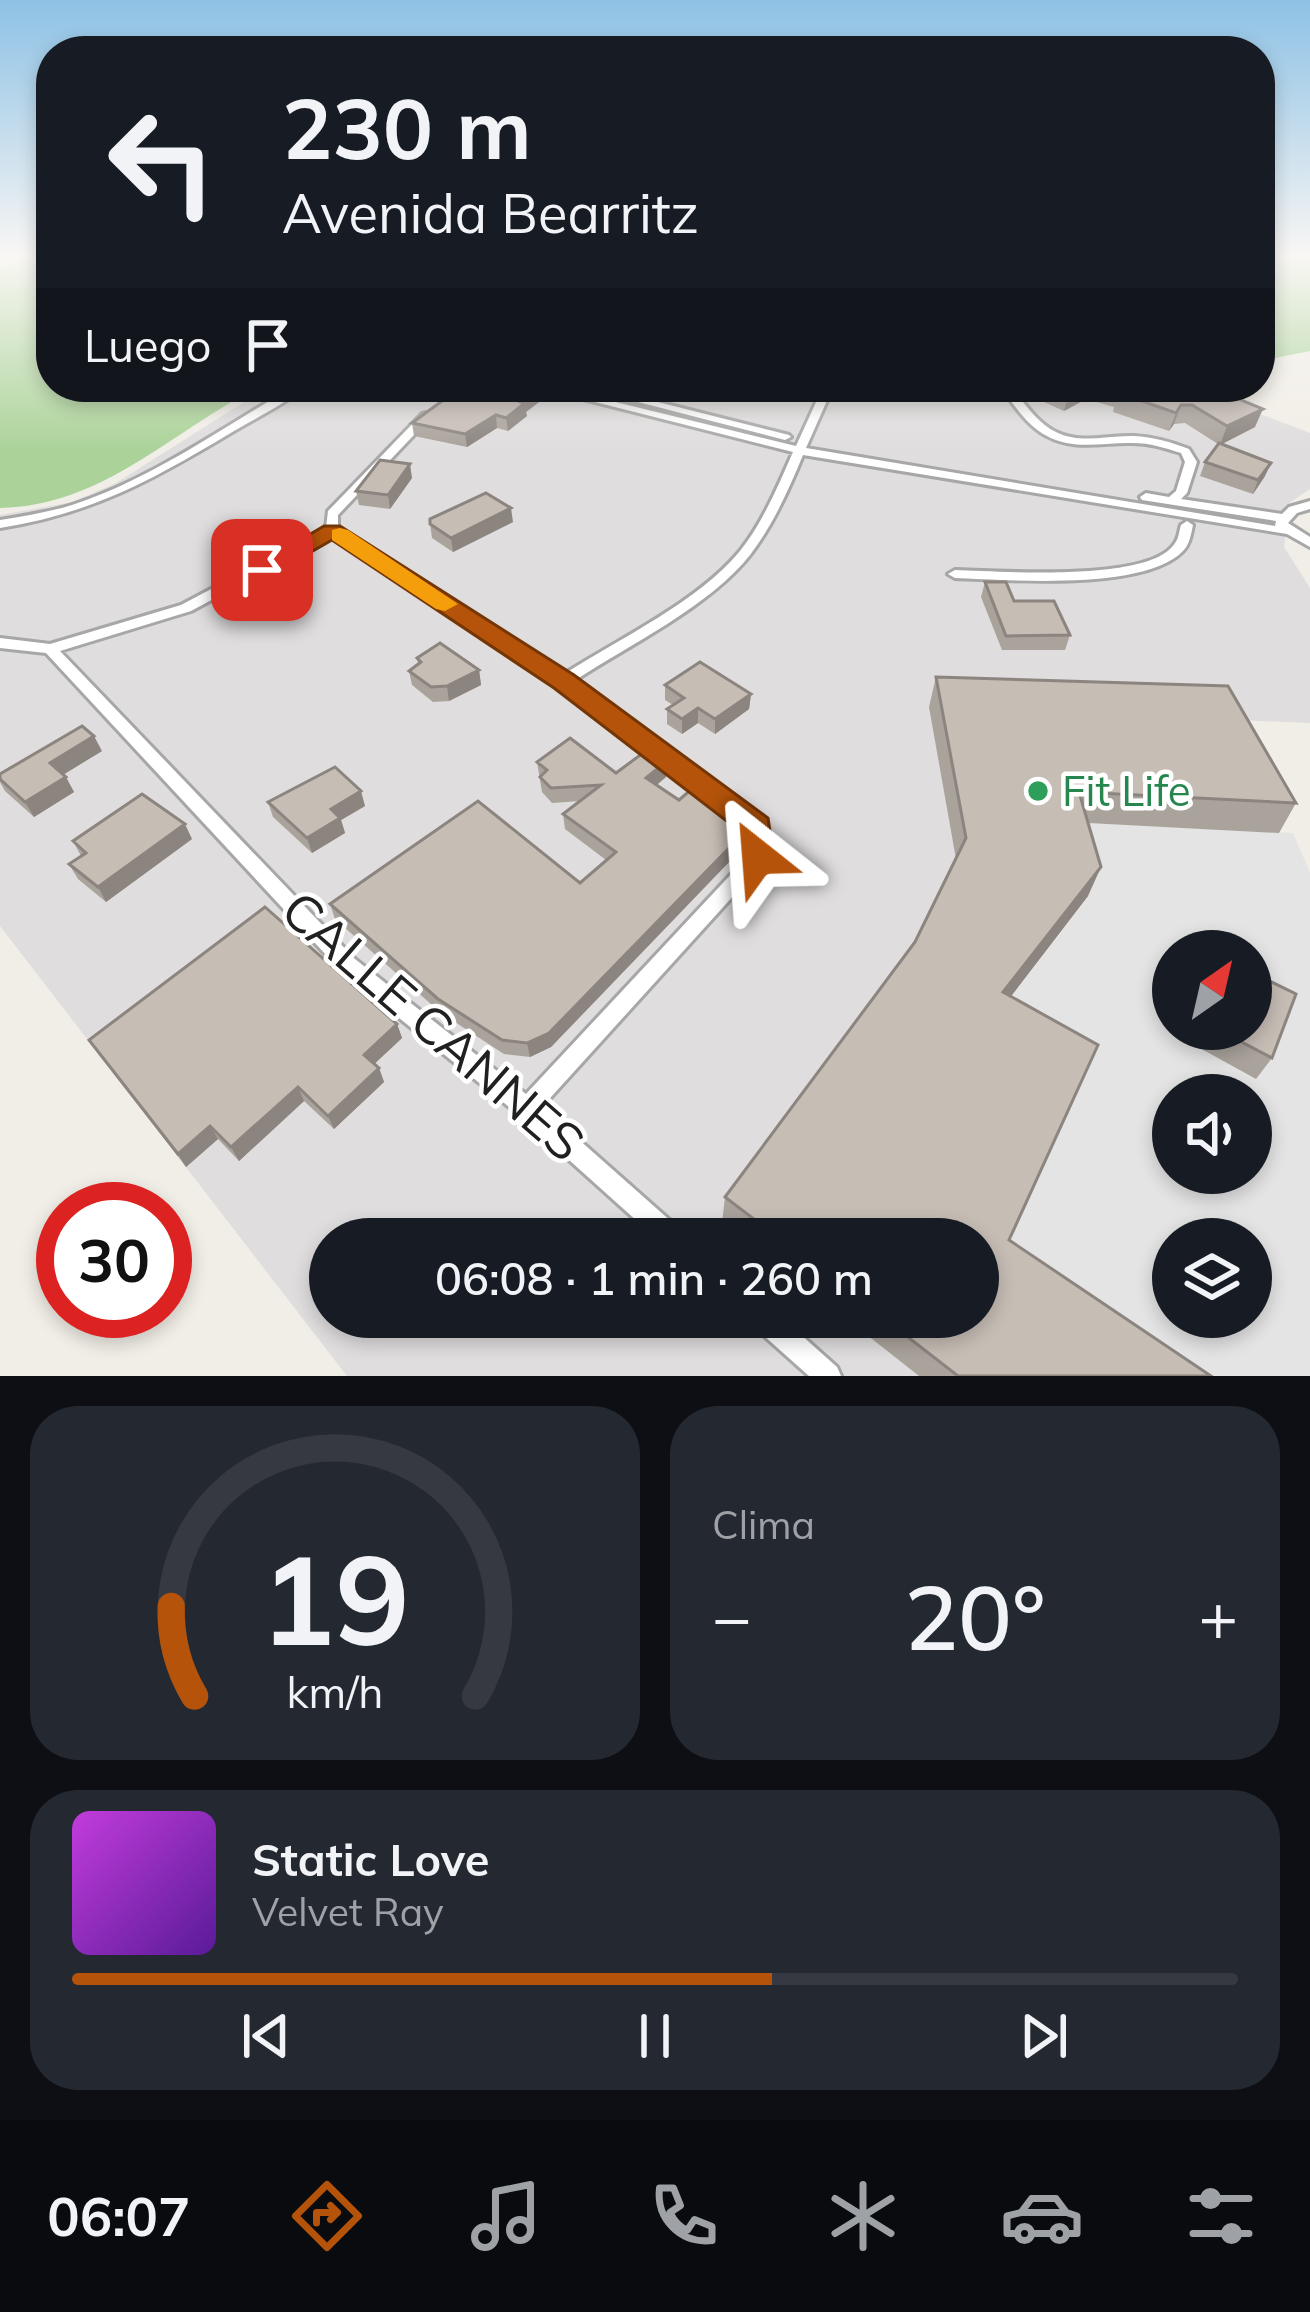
<!DOCTYPE html>
<html lang="es">
<head>
<meta charset="utf-8">
<style>
	:root { --surface:#171b24; --page:#242831; --text:#f1f3f6; --muted:#9ea1a6; --line:#363941; --accent:#b45309 }
	body { margin:0; font-family:Mulish,sans-serif; background:var(--page); color:var(--text); height:100vh; display:flex; flex-direction:column; font-size:45px; white-space:nowrap }
	* { box-sizing:border-box; margin:0 }
	p { font-size:39px; color:var(--muted) }
	.icon { flex:none; width:66px; height:66px; fill:none; stroke:currentColor; stroke-width:2; stroke-linecap:round; stroke-linejoin:round }
	.map { position:relative; height:1376px; overflow:hidden }
	.details { display:flex; flex-direction:column; gap:30px; padding:30px; background:#0d0f14; flex:1 }
	.details>* { flex:none }
	.hud { position:absolute; left:36px; top:36px; width:1239px; height:366px; border-radius:48px; box-shadow:0 6px 18px #0003; background:#171b24; color:var(--text); overflow:hidden }
	.needle { width:78px; rotate:34deg }
	.fabs { position:absolute; left:1152px; top:930px; display:grid; gap:24px }
	.fabs a { display:grid; place-items:center; width:120px; height:120px; border-radius:50%; background:var(--surface); box-shadow:0 6px 18px #0003; font-size:60px }
	.speed { position:absolute; left:36px; top:1182px; display:flex; gap:24px; font-size:60px; font-weight:700; text-align:center }
	.speed>* { display:grid; place-content:center; width:156px; height:156px; border-radius:50%; background:var(--surface); box-shadow:0 6px 18px #0003; line-height:1 }
	.speed .limit { border:18px solid #d22; background:#fff; color:#111 }
	.pin { position:absolute; display:grid; place-items:center; width:102px; height:102px; color:#fff; margin:-51px; border-radius:24px; box-shadow:0 6px 18px #0006 }
	.me { position:absolute; width:132px; margin:-66px; rotate:332deg; stroke-linejoin:round; filter:drop-shadow(0 0 9px #0008) }
	.turn { display:flex; align-items:center; gap:42px; height:252px; padding:0 48px; font-size:54px }
	.turn .icon { width:156px; height:156px; stroke-width:2.5 }
	.turn b { display:block; font-size:84px; line-height:102px }
	.then { display:flex; align-items:center; height:114px; padding:0 48px; background:#0003; gap:24px; font-size:45px }
	.big { font-size:90px; font-weight:600; line-height:1.1 }
	.details .tile { flex:1; display:flex; flex-direction:column; justify-content:center; gap:18px; min-width:0; padding:0 42px; border-radius:48px; background:var(--page) }
	.details .dial { align-items:center; gap:0 }
	.dial svg { height:312px; overflow:visible; fill:none; stroke:var(--line); stroke-width:7; stroke-linecap:round; text-anchor:middle }
	.dial text { fill:var(--text); stroke:none }
	.song { display:flex; align-items:center; gap:36px }
	.cover { width:144px; height:144px; border-radius:18px; background:linear-gradient(135deg,hsl(290 70% 55%),hsl(270 70% 35%)) }
	.played { height:12px; border-radius:6px; background:linear-gradient(90deg,var(--accent) 60%,var(--line) 60%) }
	.keys { display:flex; justify-content:space-around; direction:ltr }
	.heat { display:flex; justify-content:space-between; align-items:center; font-size:66px; direction:ltr }
	.details .tiles { flex:1; display:grid; gap:30px; grid-template-columns:1fr 1fr }
	.tile:last-child { grid-column:span 2 }
	.trip { position:absolute; left:309px; top:1218px; width:690px; height:120px; border-radius:60px; background:var(--surface); box-shadow:0 6px 18px #0003; font-weight:600; line-height:120px; text-align:center }
	.menu { display:flex; height:192px; justify-content:space-around; align-items:center; background:#090b0e; color:var(--muted) }
	.menu .icon { width:84px; height:84px }
	.menu .on { color:var(--accent) }
	.menu b { font-size:54px; color:var(--text) }
	.map>svg:first-child { display:block }
	.residential { fill:#dfdddd }
	.forest { fill:#abd399 }
	.parking { fill:#e4e4e4; fill-rule:evenodd }
	.lines { fill:none; stroke-linecap:round; stroke-linejoin:round }
	.street-casing { stroke:#a7a7a7; stroke-width:6 }
	.street { fill:#fff; fill-rule:evenodd }
	.wall { fill:#aaa39c }
	.shaded-wall { fill:#8b847f }
	.building { fill:#c6bdb5; stroke:#8b847f; stroke-width:3 }
	.route { fill:#b45309; stroke:#753606; stroke-width:3 }
	.slow { fill:#f59e0b }
	.leisure-dot { fill:#2e9e5b; stroke:#fff; stroke-width:4.5 }
	.labels { text-anchor:middle; stroke-width:9; stroke-linejoin:round; paint-order:stroke }
	.leisure-label { font-size:42px; fill:#27864d; stroke:#fff; text-anchor:start }
	.near-street-label { font-size:51px; fill:#202020; stroke:#fff }
</style>
</head>
<body>
<div class="map">
<svg width="1310" height="1376" viewBox="0 0 1310 1376">
	<rect width="100%" height="100%" fill="#f1eee7"/>
	<!-- residential -->
	<polygon class="residential" points="268,387 1189,387 1310,433 1310,489 1289,503 1284,547 1310,588 1310,723 930,707 958,868 907,972 743,1239 330,1239 330,1317 844,1317 919,1376 347,1376 0,926 0,515 73,502 116,483"/>
	<!-- forest -->
	<g class="forest">
		<path d="M 23,259 L 51,259 L 51,387 L 259,387 C 171,431 104,506 0,508 L 0,268 Z"/>
		<polygon points="1260,259 1310,259 1310,351 1260,361"/>
	</g>
	<!-- parking -->
	<path class="parking" d="M 1067,822 L 1293,833 L 1310,873 L 1310,1376 L 1157,1376 L 995,1265 L 1083,1073 L 992,1021 L 1088,897 ZM 1173,951 L 1251,951 L 1251,1029 L 1173,1029 ZM 1173,1095 L 1251,1095 L 1251,1173 L 1173,1173 ZM 1173,1239 L 1251,1239 L 1251,1317 L 1173,1317 Z"/>
	<g class="lines">
		<!-- street casing -->
		<g class="street-casing">
			<g id="street">
				<path d="M 293,387 L 306,387 C 284,404 258,417 234,431 C 154,479 94,513 0,528 L 0,520 C 25,516 49,512 72,505 C 152,479 222,428 293,387 Z"/>
				<path d="M 536,387 L 554,387 L 796,446 L 823,387 L 833,387 L 806,448 L 1275,526 L 1276,521 L 1142,500 L 1140,497 L 1146,493 L 1169,497 L 1176,491 L 1185,462 L 1181,453 C 1165,448 1150,443 1133,443 C 1104,442 1074,451 1047,436 C 1027,426 1014,405 1001,387 L 1011,387 C 1025,404 1038,424 1058,433 C 1082,444 1108,435 1134,436 C 1153,437 1171,442 1189,449 L 1197,462 L 1187,493 L 1181,499 L 1282,514 L 1289,507 L 1310,501 L 1310,509 L 1297,513 L 1288,523 L 1310,537 L 1310,547 L 1287,534 L 803,455 C 789,489 773,525 750,555 C 710,606 629,645 574,681 L 763,822 C 768,832 769,852 764,862 L 542,1107 L 682,1231 L 686,1239 L 657,1239 L 519,1115 L 341,971 L 46,653 L 0,648 L 0,638 L 50,644 L 181,605 L 326,528 L 328,511 L 422,414 L 426,413 L 431,416 L 430,418 L 338,515 L 338,529 L 564,674 C 619,639 699,601 740,551 C 763,522 778,486 793,452 ZM 332,535 L 559,684 L 749,830 L 749,855 L 526,1094 L 355,959 L 60,651 L 191,611 Z"/>
				<polygon points="580,387 598,387 789,435 791,437 785,440"/>
				<path d="M 1187,521 L 1193,525 C 1191,534 1190,544 1183,551 C 1145,591 1009,580 955,578 L 948,574 L 955,570 C 999,571 1151,583 1175,543 C 1179,538 1179,531 1181,525 Z"/>
				<polygon points="750,1317 781,1317 837,1367 841,1376 809,1376 753,1326"/>
			</g>
		</g>
		<!-- street -->
		<use href="#street" class="street"/>
	</g>
	<!-- wall -->
	<g class="wall">
		<polygon points="1019,387 1210,387 1255,427 1222,444 1265,476 1253,494 1200,476 1205,462 1218,444 1185,423 1174,424 1169,431 1113,412 1114,407 1086,399 1064,411 1024,393"/>
		<polygon points="543,399 526,412 527,416 508,431 497,428 467,447 414,436 412,423"/>
		<polygon points="412,478 390,509 359,505 356,491"/>
		<polygon points="513,522 453,552 432,538 430,524"/>
		<polygon points="985,582 1070,635 1065,650 1002,650 981,597"/>
		<polygon points="417,658 479,670 481,685 449,701 433,702 412,685 409,671 418,664"/>
		<polygon points="936,677 1296,803 1279,833 1088,823 1088,896 1011,996 1009,1240 1211,1376 919,1376 844,1317 978,1317 978,1239 743,1239 722,1223 725,1197 915,942 956,859 929,707"/>
		<polygon points="665,685 751,694 749,709 715,734 698,723 682,734 667,724 667,709 673,705 665,700"/>
		<polygon points="102,751 63,774 74,792 34,817 5,791 0,782 0,774"/>
		<polygon points="537,762 616,773 666,777 657,785 735,834 729,862 551,1047 530,1057 504,1054 441,1013 335,919 330,904 580,883 606,860 565,829 563,814 580,801 552,803 542,792"/>
		<polygon points="268,802 365,806 341,820 345,833 312,853 273,817"/>
		<polygon points="192,839 106,902 78,879 69,864 81,856 73,841"/>
		<polygon points="397,1024 402,1038 374,1064 379,1068 384,1082 334,1129 304,1101 239,1161 218,1139 186,1167 89,1040"/>
		<polygon points="1192,1029 1251,1029 1272,1058 1256,1079 1187,1041"/>
	</g>
	<!-- shaded-wall -->
	<g class="shaded-wall">
		<polygon points="543,387 543,399 526,412 527,416 508,431 506,418 521,402"/>
		<polygon points="1079,387 1089,387 1086,399 1064,411 1069,393"/>
		<polygon points="1181,405 1174,424 1169,431 1176,413"/>
		<polygon points="1263,409 1255,427 1220,445 1227,426"/>
		<polygon points="496,415 497,428 467,447 465,434"/>
		<polygon points="1271,463 1265,476 1253,494 1258,480"/>
		<polygon points="410,464 412,478 390,509 388,495"/>
		<polygon points="511,508 513,522 453,552 451,538"/>
		<polygon points="479,670 481,685 449,701 447,686"/>
		<polygon points="751,694 749,709 715,734 715,719"/>
		<polygon points="698,708 698,723 682,734 682,719"/>
		<polygon points="94,736 102,751 58,778 50,763"/>
		<polygon points="666,762 666,777 646,793 646,778"/>
		<polygon points="66,777 74,792 34,817 25,802"/>
		<polygon points="361,791 365,806 341,820 345,833 312,853 307,838 331,809"/>
		<polygon points="736,819 729,862 551,1047 530,1057 527,1043"/>
		<polygon points="185,824 192,839 106,902 98,887"/>
		<polygon points="1101,867 1088,896 992,1021 1003,992"/>
		<polygon points="397,1024 402,1038 369,1069 364,1055"/>
		<polygon points="379,1068 384,1082 334,1129 328,1116"/>
		<polygon points="298,1087 304,1101 239,1161 231,1147"/>
		<polygon points="210,1126 218,1139 186,1167 178,1154"/>
	</g>
	<!-- building -->
	<g class="building">
		<polygon points="461,387 541,387 521,402 525,403 506,418 496,415 465,434 412,423"/>
		<polygon points="1056,387 1079,387 1069,393"/>
		<polygon points="1114,387 1210,387 1263,409 1227,426 1192,405 1181,405 1176,413 1119,393 1120,389"/>
		<polygon points="1219,443 1271,463 1258,480 1205,462"/>
		<polygon points="380,460 410,464 388,495 356,491"/>
		<polygon points="486,493 511,508 451,538 430,524 430,519"/>
		<polygon points="985,582 1006,582 1014,601 1054,601 1070,635 1006,636"/>
		<polygon points="440,643 479,670 447,686 431,687 409,671 421,662 417,658"/>
		<polygon points="700,662 751,694 715,719 698,708 682,719 667,709 684,698 665,685"/>
		<polygon points="936,677 1228,686 1296,803 1079,792 1101,867 1003,992 1098,1045 1009,1240 1211,1376 958,1376 882,1317 978,1317 978,1239 780,1239 725,1197 915,942 966,838"/>
		<polygon points="82,726 94,736 50,763 66,777 25,802 0,779 0,774"/>
		<polygon points="570,738 616,773 647,750 666,762 646,778 679,800 700,782 727,803 736,819 730,847 549,1033 527,1043 502,1040 438,999 330,904 478,801 580,883 616,852 563,814 601,785 551,788 540,777 547,770 537,762"/>
		<polygon points="335,767 361,791 331,809 340,818 307,838 268,802"/>
		<polygon points="142,794 185,824 98,887 69,864 86,853 73,841"/>
		<polygon points="265,907 397,1024 364,1055 379,1068 328,1116 298,1087 231,1147 210,1126 178,1154 89,1040"/>
		<polygon points="1251,972 1296,994 1272,1058 1217,1029 1251,1029"/>
	</g>
	<!-- sky -->
	<linearGradient id="sky" x2="0" y2="1"><stop stop-color="#8dc1e5"/><stop offset="0.57" stop-color="#f9f7f4"/><stop offset="1" stop-color="#f9f7f4" stop-opacity="0"/></linearGradient>
	<rect width="1310" height="451" fill="url(#sky)"/>
	<!-- route -->
	<polygon class="route" points="324,526 340,526 574,675 768,818 774,857 769,866 747,866 741,832 554,688 332,540 271,575 250,570"/>
	<!-- slow -->
	<polygon class="slow" points="340,528 348,530 458,604 445,611 436,609 332,540 332,530"/>
	<!-- markers -->
	<circle class="leisure-dot" cx="1038" cy="791" r="12"/>
	<g class="labels">
		<!-- leisure labels -->
		<g class="leisure-label">
			<text x="1062" y="806">Fit Life</text>
		</g>
		<!-- near-street labels -->
		<g class="near-street-label">
			<text transform="translate(433 1026) rotate(41)" y="18">CALLE CANNES</text>
		</g>
	</g>
</svg>
<div class="fabs">
<a><svg class="needle" viewBox="-14 -14 28 28"><path d="M0-13l5 13h-10z" fill="#e53935"/><path d="M0 13l5-13h-10z" fill="#9ea1a6"/></svg></a>
<a><svg class="icon" aria-label="sound" viewBox="0 0 24 24"><path d="M4 9h4l5-4v14l-5-4H4zM17 9q2 3 0 6"/></svg></a>
<a><svg class="icon" aria-label="layers" viewBox="0 0 24 24"><path d="M12 4l9 5-9 5-9-5zM3 14l9 5 9-5"/></svg></a>
</div>
<div class="speed"><div class="limit">30</div></div>
<div class="pin" style="left:262px;top:570px;background:#d93025"><svg class="icon" aria-label="arrive" viewBox="0 0 24 24"><path d="M6 21V4h12l-3 4 3 4H6"/></svg></div>
<svg class="me" style="left:758px;top:857px" viewBox="-20 -20 40 40"><path d="M0-17L14 15 0 8-14 15z" fill="#b45309" stroke="#fff" stroke-width="4"/></svg>
<div class="trip">06:08 · 1 min · 260 m</div>
<div class="hud">
<div class="turn"><svg class="icon" aria-label="left" viewBox="0 0 24 24"><path d="M17 20v-9H6M10 6l-5 5 5 5"/></svg><div><b>230 m</b>Avenida Bearritz</div></div>
<div class="then">Luego<svg class="icon" aria-label="arrive" viewBox="0 0 24 24"><path d="M6 21V4h12l-3 4 3 4H6"/></svg></div>
</div>
</div>
<section class="details">
<div class="tiles">
<div class="tile dial"><svg viewBox="0 0 100 80">
<path d="M14 69A42 42 0 1 1 86 69"/>
<path d="M14 69A42 42 0 0 1 8 46" stroke="#b45309"/>
<text x="50" y="56" font-size="32" font-weight="700">19</text>
<text x="50" y="72" font-size="11">km/h</text>
</svg></div>
<div class="tile"><p>Clima</p>
<div class="heat"><a>−</a><b class="big">20°</b><a>+</a></div>
</div>
<div class="tile">
<div class="song"><i class="cover"></i><div><b>Static Love</b><p>Velvet Ray</p></div></div>
<div class="played"></div>
<div class="keys"><svg class="icon" aria-label="previous" viewBox="0 0 24 24"><path d="M18 5L8 12l10 7zM5 5v14"/></svg><svg class="icon" aria-label="pause" viewBox="0 0 24 24"><path d="M8 5v14M16 5v14"/></svg><svg class="icon" aria-label="next" viewBox="0 0 24 24"><path d="M6 5l10 7-10 7zM19 5v14"/></svg></div>
</div>
</div>
</section>
<nav class="menu">
<b>06:07</b>
<svg class="icon on" aria-label="directions" viewBox="0 0 24 24"><path d="M12 3l9 9-9 9-9-9zM9 14v-3h6M13 9l2 2-2 2"/></svg>
<svg class="icon" aria-label="music" viewBox="0 0 24 24"><path d="M9 18V5l10-2v13"/><circle cx="6" cy="18" r="3"/><circle cx="16" cy="16" r="3"/></svg>
<svg class="icon" aria-label="phone" viewBox="0 0 24 24"><path d="M5 4h4l2 5-3 2q2 4 5 5l2-3 5 2v4C11 20 4 13 5 4z"/></svg>
<svg class="icon" aria-label="climate" viewBox="0 0 24 24"><path d="M12 3v18M4 7l16 10M4 17L20 7"/></svg>
<svg class="icon" aria-label="car" viewBox="0 0 24 24"><path d="M5 17H2v-5l4-1 3-4h7l3 4 3 1v5h-3M9 17h6M6 11h13"/><circle cx="7" cy="17" r="2"/><circle cx="17" cy="17" r="2"/></svg>
<svg class="icon" aria-label="filters" viewBox="0 0 24 24"><path d="M4 7h16M4 17h16"/><circle cx="9" cy="7" r="2"/><circle cx="15" cy="17" r="2"/></svg>
</nav>
</body>
</html>
